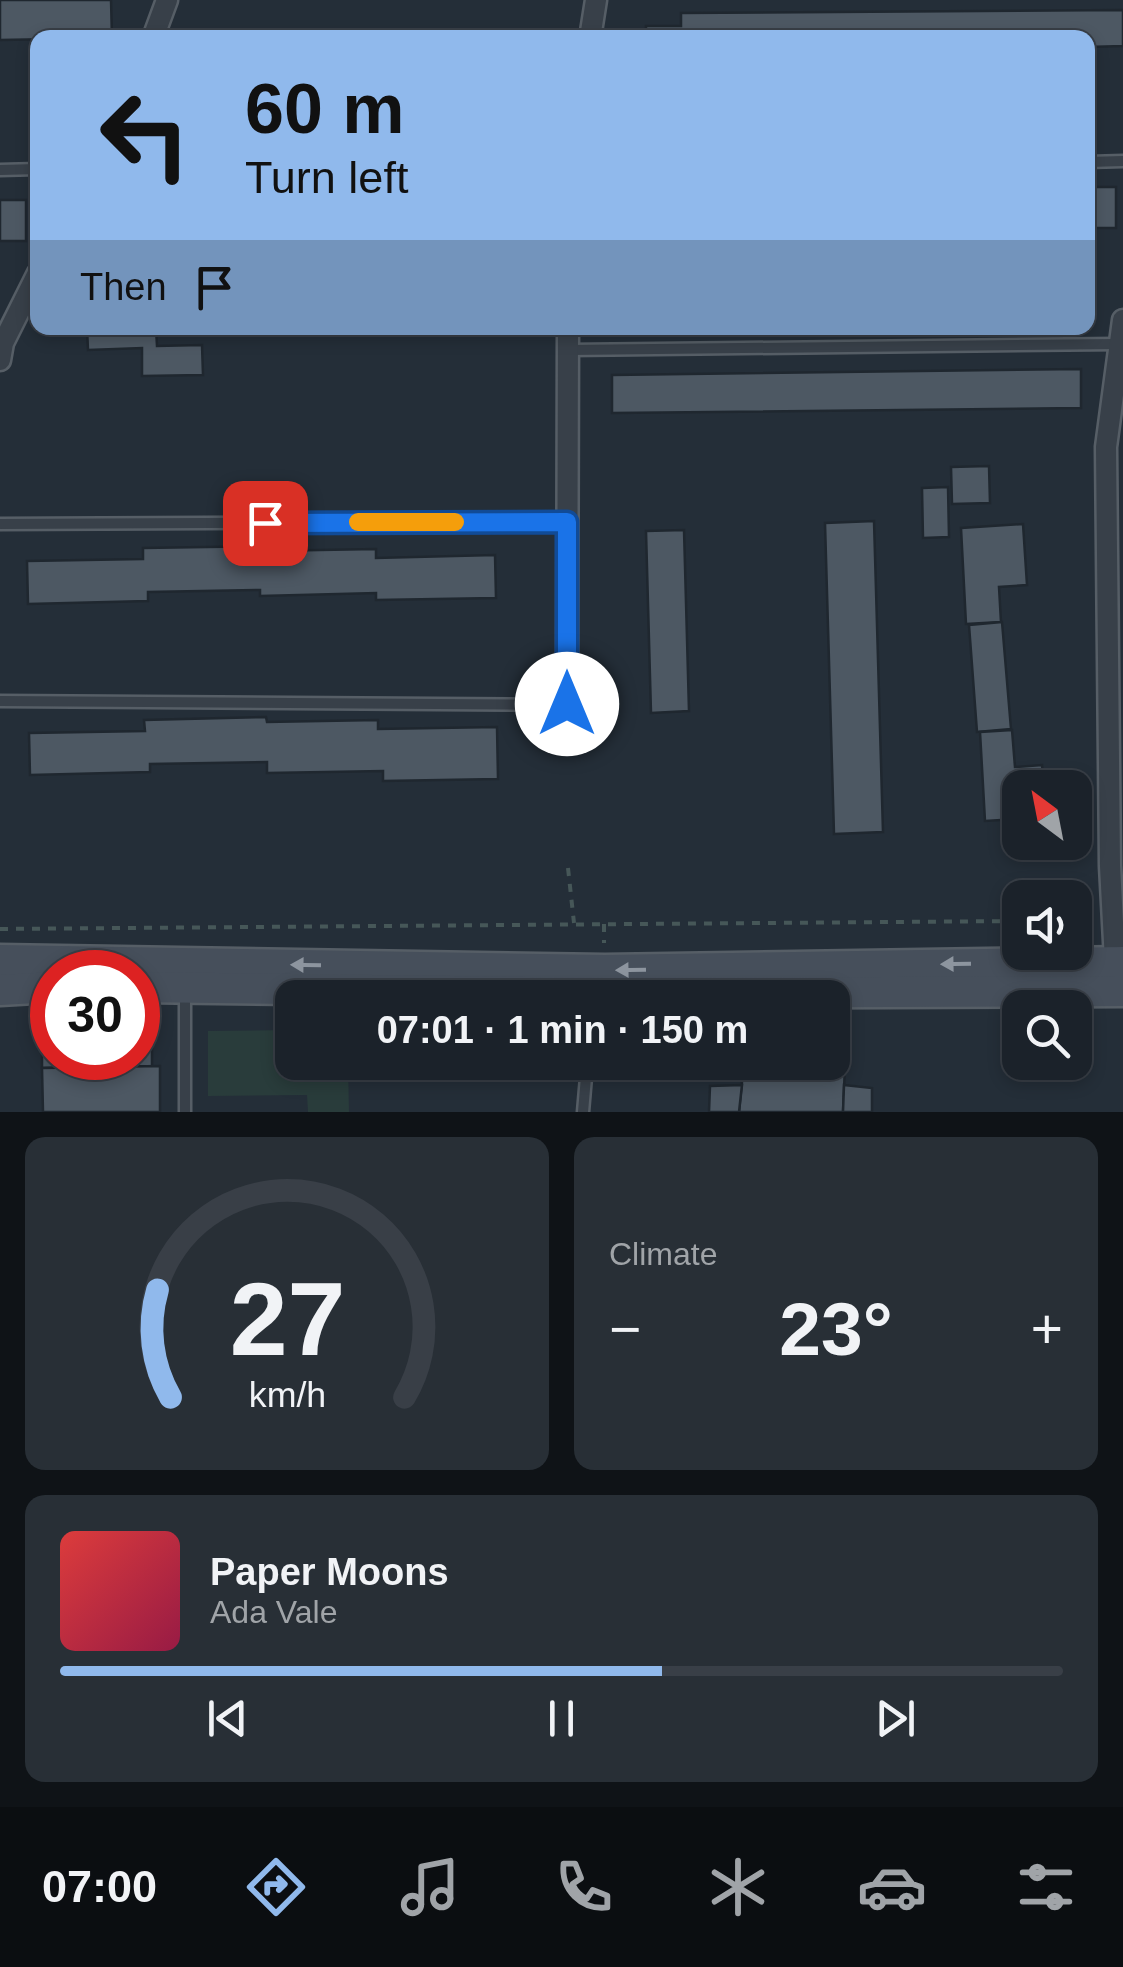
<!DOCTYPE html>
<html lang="en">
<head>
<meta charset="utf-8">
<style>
	:root { --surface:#1b222a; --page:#282f36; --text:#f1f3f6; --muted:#a0a4a8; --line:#393f47; --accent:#90b9ec }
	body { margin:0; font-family:Helvetica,sans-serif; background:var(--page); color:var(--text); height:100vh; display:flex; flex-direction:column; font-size:38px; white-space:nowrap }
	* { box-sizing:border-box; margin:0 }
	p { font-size:32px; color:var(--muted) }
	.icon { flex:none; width:55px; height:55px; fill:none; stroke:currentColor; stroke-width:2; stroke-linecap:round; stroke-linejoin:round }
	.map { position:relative; height:1112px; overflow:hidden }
	.panel { display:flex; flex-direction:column; gap:25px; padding:25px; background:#0f1317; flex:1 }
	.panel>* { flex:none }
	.top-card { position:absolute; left:30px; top:30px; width:1065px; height:305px; border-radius:20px; box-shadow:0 5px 15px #0003,0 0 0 2px var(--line); background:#90b9ec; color:#111; overflow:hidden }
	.needle { width:65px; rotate:328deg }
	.controls { position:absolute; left:1002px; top:770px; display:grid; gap:20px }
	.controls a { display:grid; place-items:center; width:90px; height:90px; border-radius:20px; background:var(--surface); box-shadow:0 5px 15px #0003,0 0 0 2px var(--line); font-size:50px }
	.speed { position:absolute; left:30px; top:950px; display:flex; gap:20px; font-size:50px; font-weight:700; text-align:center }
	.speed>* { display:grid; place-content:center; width:130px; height:130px; border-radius:50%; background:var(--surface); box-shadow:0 5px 15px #0003,0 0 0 2px var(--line); line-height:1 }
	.speed .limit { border:15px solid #d22; background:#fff; color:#111 }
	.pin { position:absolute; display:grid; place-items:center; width:85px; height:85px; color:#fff; margin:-42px; border-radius:20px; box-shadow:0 5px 15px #0006 }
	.me { position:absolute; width:110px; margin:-55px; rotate:0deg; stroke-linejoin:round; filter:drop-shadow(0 0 8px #0008) }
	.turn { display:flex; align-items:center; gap:35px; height:210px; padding:0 50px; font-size:45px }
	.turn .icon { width:130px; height:130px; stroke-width:2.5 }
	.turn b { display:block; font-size:70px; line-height:85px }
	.then { display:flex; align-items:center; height:95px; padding:0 50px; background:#0003; gap:20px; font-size:38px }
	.big { font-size:75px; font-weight:700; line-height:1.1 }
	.panel .card { flex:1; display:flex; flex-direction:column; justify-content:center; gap:15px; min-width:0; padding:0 35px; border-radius:20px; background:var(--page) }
	.panel .dial { align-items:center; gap:0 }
	.dial svg { height:260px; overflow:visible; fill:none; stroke:var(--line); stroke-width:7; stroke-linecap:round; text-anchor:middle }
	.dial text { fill:var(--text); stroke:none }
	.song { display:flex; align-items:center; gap:30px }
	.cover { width:120px; height:120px; border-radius:15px; background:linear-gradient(135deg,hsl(0 70% 55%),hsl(340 70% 35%)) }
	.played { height:10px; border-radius:5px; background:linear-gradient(90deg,var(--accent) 60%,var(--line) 60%) }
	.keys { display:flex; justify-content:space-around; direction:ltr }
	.heat { display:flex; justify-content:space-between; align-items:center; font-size:55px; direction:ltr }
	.panel .tiles { flex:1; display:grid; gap:25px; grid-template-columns:1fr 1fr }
	.card:last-child { grid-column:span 2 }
	.trip { position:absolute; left:275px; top:980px; width:575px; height:100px; border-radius:20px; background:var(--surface); box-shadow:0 5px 15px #0003,0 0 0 2px var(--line); font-weight:700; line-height:100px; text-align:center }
	.tabs { display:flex; height:160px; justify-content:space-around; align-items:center; background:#0b0e11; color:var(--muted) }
	.tabs .icon { width:70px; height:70px }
	.tabs .selected { color:var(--accent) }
	.tabs b { font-size:45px; color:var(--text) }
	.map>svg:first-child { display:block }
	.green { fill:#293c3b }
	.building { fill:#4d5863; stroke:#1f272f; stroke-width:2.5 }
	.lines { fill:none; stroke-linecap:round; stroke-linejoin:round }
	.service-casing { stroke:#565e66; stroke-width:15 }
	.minor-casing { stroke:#565e66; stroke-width:25 }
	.secondary-casing { stroke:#565e66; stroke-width:35 }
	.path { stroke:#465758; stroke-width:4; stroke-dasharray:8 8; stroke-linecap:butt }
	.service { stroke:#384049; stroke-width:10 }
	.minor { stroke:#384049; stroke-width:20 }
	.secondary { stroke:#464f5b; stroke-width:30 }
	.oneway { fill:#8d959f }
	.route-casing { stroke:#114b97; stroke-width:25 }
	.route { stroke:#1a73e8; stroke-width:18 }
	.slow { stroke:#f59e0b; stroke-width:18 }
</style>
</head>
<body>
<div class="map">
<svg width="1123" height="1112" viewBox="0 0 1123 1112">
	<rect width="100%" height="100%" fill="#242e38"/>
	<!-- green -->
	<polygon class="green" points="292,1030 292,1062 348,1063 349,1112 308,1112 307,1095 208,1096 208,1031"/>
	<!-- building -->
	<g class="building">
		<polygon points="0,0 111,0 112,38 0,40"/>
		<polygon points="1123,10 1123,46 1088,47 1088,38 646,38 646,26 681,26 681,13"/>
		<rect x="1088" y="187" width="28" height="41"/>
		<rect x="0" y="200" width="26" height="41"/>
		<polygon points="87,328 156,328 157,346 202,345 203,375 142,376 142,348 88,350"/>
		<polygon points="1081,369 1081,408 612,413 612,375"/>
		<polygon points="989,466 990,503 952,504 951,467"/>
		<polygon points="948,487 949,537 923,538 922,488"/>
		<polygon points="874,521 883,832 834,834 825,523"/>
		<polygon points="1023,524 1027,585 999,587 1001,622 966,624 961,528"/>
		<polygon points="684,530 689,711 651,713 646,531"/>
		<polygon points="265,546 265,551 376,549 376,558 495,555 496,598 376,600 376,593 260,596 260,590 148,592 148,601 28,604 27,561 143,559 143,548"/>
		<polygon points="1002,622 1011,729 977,732 969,625"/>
		<polygon points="266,717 267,722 378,720 378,729 497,727 498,779 383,781 383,771 267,773 267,762 150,764 150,772 30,775 29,733 145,731 144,720"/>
		<polygon points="1012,730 1015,767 1042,765 1044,788 1020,788 1020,819 985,821 980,732"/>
		<polygon points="138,1021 152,1021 152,1066 42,1068 42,1023 52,1023 52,1058 138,1058"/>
		<polygon points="744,1062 781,1067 845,1066 843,1112 739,1112"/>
		<polygon points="160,1066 160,1112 43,1112 42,1068"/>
		<polygon points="742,1085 739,1112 709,1112 710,1086"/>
		<polygon points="844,1085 872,1088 872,1112 843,1112"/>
	</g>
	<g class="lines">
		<!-- service casing -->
		<g class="service-casing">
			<g id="service">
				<polyline points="1088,162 1123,161"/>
				<polyline points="0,170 38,169"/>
				<polyline points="569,350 1118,344"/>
				<polyline points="0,524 567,521"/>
				<polyline points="0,701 567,705"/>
				<polyline points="185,1112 185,993"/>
				<polyline points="583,1112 586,1077 591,1069 632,1062"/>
			</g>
		</g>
		<!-- minor casing -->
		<g class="minor-casing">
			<g id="minor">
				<polyline points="153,38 167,0"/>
				<polyline points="590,38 596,0"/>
				<polyline points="0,360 3,343 38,273"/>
				<polyline points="567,705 568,328"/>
				<polyline points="1115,961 1110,866 1106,447 1123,320"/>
			</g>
		</g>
		<!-- secondary casing -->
		<g class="secondary-casing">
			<g id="secondary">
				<polyline points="0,960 605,970 1123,962"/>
				<polyline points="138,987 605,993 1123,991"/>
				<polyline points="0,990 52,987"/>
			</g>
		</g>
		<!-- path -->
		<g class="path">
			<polyline points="568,868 574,923"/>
			<polyline points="1075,920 1090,920"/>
			<polyline points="604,924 604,943"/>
			<polyline points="0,929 1020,921"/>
		</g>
		<!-- service -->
		<use href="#service" class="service"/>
		<!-- minor -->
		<use href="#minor" class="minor"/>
		<!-- secondary -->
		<use href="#secondary" class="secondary"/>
	</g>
	<!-- one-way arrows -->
	<defs><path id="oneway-solid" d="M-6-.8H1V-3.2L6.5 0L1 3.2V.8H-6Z" transform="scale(2.5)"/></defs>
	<g class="oneway">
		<use href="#oneway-solid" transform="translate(956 964) rotate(179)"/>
		<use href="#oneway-solid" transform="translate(306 965) rotate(-179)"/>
		<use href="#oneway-solid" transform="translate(631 970) rotate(179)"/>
	</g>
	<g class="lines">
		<!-- route casing -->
		<g class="route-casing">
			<polyline id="route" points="265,523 567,522 567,704"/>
		</g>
		<!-- route -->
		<use href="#route" class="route"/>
		<!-- slow -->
		<polyline class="slow" points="358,522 455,522"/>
	</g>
</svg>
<div class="controls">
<a><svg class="needle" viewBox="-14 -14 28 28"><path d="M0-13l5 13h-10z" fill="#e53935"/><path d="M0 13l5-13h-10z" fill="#a0a4a8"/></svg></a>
<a><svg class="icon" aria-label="sound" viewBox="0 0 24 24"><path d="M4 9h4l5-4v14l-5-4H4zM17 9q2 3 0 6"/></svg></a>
<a><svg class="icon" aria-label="search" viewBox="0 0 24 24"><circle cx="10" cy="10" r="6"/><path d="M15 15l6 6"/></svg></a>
</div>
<div class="speed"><div class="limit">30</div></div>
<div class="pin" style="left:265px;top:523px;background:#d93025"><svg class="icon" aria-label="arrive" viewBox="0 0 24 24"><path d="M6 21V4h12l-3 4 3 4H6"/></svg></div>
<svg class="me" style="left:567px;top:704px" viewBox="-20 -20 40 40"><circle r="19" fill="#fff"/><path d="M0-13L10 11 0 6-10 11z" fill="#1a73e8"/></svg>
<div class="trip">07:01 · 1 min · 150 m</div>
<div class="top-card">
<div class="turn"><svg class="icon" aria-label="left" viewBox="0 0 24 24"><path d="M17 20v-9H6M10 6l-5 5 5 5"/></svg><div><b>60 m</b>Turn left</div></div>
<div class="then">Then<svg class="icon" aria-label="arrive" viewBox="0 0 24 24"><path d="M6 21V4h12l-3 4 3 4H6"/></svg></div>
</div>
</div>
<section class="panel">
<div class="tiles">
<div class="card dial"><svg viewBox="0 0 100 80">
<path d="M14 69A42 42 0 1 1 86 69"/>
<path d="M14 69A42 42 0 0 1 10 36" stroke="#90b9ec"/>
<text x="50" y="56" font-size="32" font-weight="700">27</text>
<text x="50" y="72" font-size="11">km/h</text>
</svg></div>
<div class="card"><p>Climate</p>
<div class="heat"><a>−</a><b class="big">23°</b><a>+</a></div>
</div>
<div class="card">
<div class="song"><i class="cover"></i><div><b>Paper Moons</b><p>Ada Vale</p></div></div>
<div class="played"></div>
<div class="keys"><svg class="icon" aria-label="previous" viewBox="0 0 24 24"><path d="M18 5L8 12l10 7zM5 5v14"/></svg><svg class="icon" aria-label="pause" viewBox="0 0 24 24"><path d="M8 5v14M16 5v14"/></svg><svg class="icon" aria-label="next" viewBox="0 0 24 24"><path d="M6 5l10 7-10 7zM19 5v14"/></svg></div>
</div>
</div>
</section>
<nav class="tabs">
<b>07:00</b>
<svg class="icon selected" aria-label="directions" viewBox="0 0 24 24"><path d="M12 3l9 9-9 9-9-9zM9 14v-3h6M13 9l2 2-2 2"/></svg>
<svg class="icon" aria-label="music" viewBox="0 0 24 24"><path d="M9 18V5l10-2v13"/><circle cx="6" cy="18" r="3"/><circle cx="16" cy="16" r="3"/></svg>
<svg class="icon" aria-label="phone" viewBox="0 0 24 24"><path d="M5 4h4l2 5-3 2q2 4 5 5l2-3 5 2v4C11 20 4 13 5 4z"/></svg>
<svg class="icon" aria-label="climate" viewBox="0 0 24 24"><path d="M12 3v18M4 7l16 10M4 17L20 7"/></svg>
<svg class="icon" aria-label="car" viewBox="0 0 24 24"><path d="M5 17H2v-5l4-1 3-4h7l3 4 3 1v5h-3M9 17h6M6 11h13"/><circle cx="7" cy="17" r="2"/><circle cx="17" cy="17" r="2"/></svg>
<svg class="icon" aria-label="filters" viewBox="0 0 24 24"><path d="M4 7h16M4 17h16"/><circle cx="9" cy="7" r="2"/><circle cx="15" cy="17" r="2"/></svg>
</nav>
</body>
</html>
